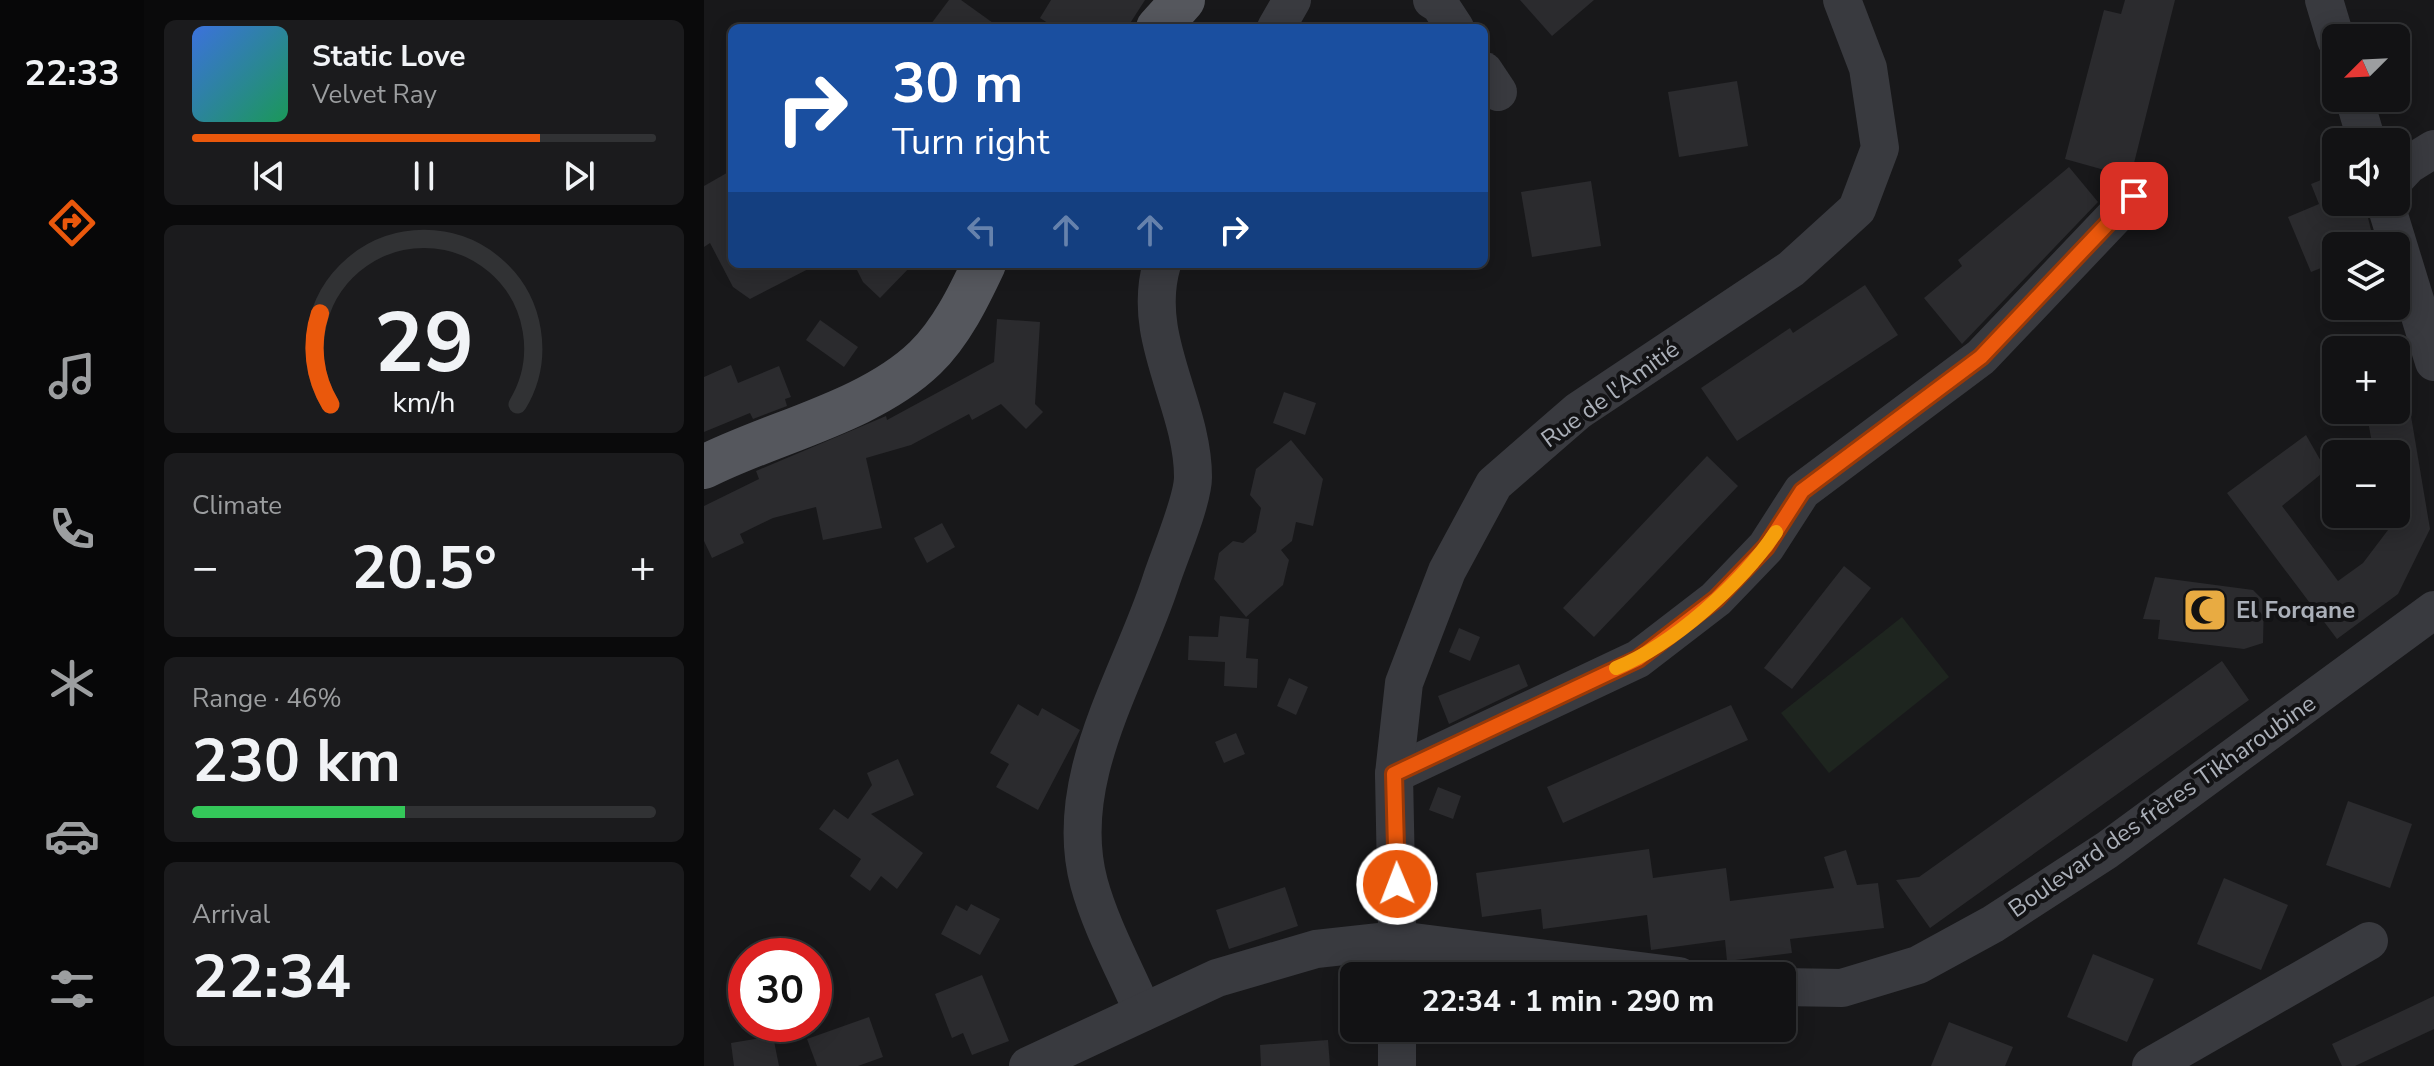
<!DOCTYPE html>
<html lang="en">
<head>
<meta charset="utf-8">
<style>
	:root { --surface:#121214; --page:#1b1b1d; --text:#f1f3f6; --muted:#9c9ea0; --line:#313234; --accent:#ea580c }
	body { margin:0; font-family:"Nunito Sans",sans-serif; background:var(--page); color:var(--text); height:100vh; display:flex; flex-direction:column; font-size:30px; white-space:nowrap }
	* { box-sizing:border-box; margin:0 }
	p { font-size:26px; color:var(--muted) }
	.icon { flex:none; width:44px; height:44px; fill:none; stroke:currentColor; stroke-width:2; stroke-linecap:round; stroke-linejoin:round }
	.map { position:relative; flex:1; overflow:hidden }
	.drawer { display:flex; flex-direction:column; gap:20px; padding:20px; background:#0a0a0b; width:560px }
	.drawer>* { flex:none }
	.banner { position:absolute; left:24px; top:24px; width:760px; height:244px; border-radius:12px; box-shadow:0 4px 20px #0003,0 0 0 2px var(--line); background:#1a4fa0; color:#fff; overflow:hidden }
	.needle { width:52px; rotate:246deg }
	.controls { position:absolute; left:1618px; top:24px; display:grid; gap:16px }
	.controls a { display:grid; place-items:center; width:88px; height:88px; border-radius:12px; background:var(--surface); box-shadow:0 4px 20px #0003,0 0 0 2px var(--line); font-size:40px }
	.speed { position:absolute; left:24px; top:938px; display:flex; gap:16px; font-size:40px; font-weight:700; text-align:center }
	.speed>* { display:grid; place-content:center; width:104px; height:104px; border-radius:50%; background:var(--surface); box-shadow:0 4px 20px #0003,0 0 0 2px var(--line); line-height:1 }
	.speed .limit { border:12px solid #d22; background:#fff; color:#111 }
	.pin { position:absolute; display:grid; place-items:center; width:68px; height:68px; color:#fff; margin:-34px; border-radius:16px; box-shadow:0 4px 12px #0006 }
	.me { position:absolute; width:88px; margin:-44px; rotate:359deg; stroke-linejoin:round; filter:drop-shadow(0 0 6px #0008) }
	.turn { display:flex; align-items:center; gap:28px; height:168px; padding:0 32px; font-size:36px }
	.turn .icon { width:104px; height:104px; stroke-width:2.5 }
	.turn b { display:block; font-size:56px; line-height:68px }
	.lanes { display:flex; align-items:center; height:76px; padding:0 32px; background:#0003; justify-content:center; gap:40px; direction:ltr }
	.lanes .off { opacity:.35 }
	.big { font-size:60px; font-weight:700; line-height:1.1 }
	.drawer .card { flex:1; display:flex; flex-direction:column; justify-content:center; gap:12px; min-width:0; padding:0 28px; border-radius:12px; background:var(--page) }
	.drawer .dial { align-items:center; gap:0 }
	.dial svg { height:208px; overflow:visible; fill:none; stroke:var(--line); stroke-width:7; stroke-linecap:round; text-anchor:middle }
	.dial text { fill:var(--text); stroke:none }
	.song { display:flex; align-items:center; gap:24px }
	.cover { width:96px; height:96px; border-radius:12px; background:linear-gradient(135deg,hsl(220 70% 55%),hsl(150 70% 35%)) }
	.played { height:8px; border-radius:4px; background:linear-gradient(90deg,var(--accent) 75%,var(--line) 75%) }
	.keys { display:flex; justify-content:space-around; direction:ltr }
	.heat { display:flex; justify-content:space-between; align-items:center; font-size:44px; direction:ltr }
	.charge { height:12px; border-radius:6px; background:linear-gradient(90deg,#34c759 46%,var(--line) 0) }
	.trip { position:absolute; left:636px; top:962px; width:456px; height:80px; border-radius:12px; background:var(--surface); box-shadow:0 4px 20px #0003,0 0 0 2px var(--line); font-weight:700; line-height:80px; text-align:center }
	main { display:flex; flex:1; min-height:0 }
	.menu { display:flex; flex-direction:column; width:144px; justify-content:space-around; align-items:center; background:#070708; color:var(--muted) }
	.menu .icon { width:56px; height:56px }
	.menu .selected { color:var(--accent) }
	.menu b { font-size:36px; color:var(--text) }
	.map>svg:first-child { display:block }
	.green { fill:#1e251f }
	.building { fill:#2b2b2e }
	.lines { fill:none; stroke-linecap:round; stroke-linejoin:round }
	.minor { stroke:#393a3f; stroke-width:38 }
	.major { stroke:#55575d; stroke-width:44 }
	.route-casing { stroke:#983908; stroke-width:20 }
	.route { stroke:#ea580c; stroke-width:14 }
	.slow { stroke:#f59e0b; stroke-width:14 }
	.labels { text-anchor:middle; stroke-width:8; stroke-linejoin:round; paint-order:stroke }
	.street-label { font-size:24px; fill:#abb0b9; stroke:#131315 }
	.poi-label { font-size:24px; font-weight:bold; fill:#abb0b9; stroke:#131315; text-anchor:start }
</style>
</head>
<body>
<main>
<nav class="menu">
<b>22:33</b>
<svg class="icon selected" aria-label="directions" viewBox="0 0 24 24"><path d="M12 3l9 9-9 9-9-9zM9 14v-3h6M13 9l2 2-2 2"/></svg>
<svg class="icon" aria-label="music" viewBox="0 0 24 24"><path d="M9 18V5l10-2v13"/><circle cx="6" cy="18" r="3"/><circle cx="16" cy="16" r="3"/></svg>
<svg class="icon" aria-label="phone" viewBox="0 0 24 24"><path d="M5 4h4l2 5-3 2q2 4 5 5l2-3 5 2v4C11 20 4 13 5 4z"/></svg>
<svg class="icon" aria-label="climate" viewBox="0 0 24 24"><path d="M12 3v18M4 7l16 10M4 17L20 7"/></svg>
<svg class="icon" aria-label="car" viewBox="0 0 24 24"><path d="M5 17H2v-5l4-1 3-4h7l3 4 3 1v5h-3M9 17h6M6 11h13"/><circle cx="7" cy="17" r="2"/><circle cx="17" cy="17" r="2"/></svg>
<svg class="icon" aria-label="filters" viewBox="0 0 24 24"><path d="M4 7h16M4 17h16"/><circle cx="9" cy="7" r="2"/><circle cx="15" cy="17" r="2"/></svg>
</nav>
<section class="drawer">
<div class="card">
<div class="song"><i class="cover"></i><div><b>Static Love</b><p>Velvet Ray</p></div></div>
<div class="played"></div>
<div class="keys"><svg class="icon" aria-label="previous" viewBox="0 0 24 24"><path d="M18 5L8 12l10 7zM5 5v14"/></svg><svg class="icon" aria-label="pause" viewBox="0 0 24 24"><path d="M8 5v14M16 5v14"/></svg><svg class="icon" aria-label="next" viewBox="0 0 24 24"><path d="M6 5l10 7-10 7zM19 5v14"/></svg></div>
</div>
<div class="card dial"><svg viewBox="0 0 100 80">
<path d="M14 69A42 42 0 1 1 86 69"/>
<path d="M14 69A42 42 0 0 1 10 34" stroke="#ea580c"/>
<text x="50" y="56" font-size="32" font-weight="700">29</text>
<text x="50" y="72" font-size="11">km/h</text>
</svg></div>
<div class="card"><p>Climate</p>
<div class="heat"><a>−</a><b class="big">20.5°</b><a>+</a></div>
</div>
<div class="card"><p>Range · 46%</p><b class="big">230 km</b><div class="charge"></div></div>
<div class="card"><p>Arrival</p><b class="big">22:34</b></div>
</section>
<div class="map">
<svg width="1730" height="1066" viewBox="0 0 1730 1066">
	<rect width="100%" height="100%" fill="#18181a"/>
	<!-- green -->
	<polygon class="green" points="1198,617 1245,677 1125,773 1077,713"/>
	<!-- building -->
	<g class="building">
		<polygon points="245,0 257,0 296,28 224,28"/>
		<polygon points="347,0 441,0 423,28 352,28 336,18"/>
		<polygon points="816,0 890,0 848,36"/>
		<polygon points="1421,0 1471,0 1427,175 1422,176 1361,159 1400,10 1417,14"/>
		<polygon points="1033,81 1044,146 975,157 964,92"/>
		<polygon points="1365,167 1394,202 1258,344 1220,298 1258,266 1254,260"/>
		<polygon points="28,170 28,264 114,264 46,299 29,287 6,243 0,247 0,186"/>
		<polygon points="1632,174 1632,202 1660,202 1671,246 1632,246 1632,262 1607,272 1584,217 1615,204 1607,184"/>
		<polygon points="887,181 897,246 828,257 817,192"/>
		<polygon points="150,264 209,264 176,298 159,282"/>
		<polygon points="1161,285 1194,335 1033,441 997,388 1086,328 1089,333"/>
		<polygon points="293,319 336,322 331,404 339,412 322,429 297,404 268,420 265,414 207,445 162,458 178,528 119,540 112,507 69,518 36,534 40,543 8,558 0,541 0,506 55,479 52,471 182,416 183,420 290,362"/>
		<polygon points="116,320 154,347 140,367 102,340"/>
		<polygon points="27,365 34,383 75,366 87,397 81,399 83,406 49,419 46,413 0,432 0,377"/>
		<polygon points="580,392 612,403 601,435 569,423"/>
		<polygon points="1662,410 1706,410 1726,529 1694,594 1633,639 1523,493 1602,435 1622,470 1578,506 1634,581 1659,563 1684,530 1681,514 1692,514 1692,454 1670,454"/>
		<polygon points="587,440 619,479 609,526 592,522 588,541 577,550 585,560 579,585 542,617 510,579 515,553 529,541 539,543 552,532 557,508 546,495 552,469"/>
		<polygon points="1003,456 1034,486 890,637 859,608"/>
		<polygon points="238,523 251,547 223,563 210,538"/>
		<polygon points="1140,566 1167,588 1088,689 1060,668"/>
		<polygon points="1451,577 1549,590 1560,601 1559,643 1540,649 1454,639 1456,620 1439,619"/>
		<polygon points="516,616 545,619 542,658 554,659 553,688 520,686 521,662 484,660 485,636 514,637"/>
		<polygon points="755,628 776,637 766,661 745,652"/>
		<polygon points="1518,661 1545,700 1226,928 1192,880 1215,877"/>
		<polygon points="815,664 824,686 745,724 734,696"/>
		<polygon points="585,678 604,687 592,715 573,706"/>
		<polygon points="314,704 334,716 338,708 376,730 334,810 292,787 305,764 286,753"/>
		<polygon points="1027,705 1044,740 859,823 843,787"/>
		<polygon points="532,733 541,754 520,763 511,742"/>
		<polygon points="194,759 210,795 167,814 219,853 193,889 177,876 166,891 146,876 157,859 115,829 130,809 144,819 168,785 163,773"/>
		<polygon points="734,787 757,796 749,819 725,810"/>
		<polygon points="1644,801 1708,824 1686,888 1622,865"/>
		<polygon points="945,849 949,878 1022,868 1026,901 1130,888 1120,857 1142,850 1153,885 1174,883 1180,928 1086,939 1088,953 1023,961 1021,940 947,950 943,915 839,929 837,909 778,917 772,873"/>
		<polygon points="1520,878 1584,905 1557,970 1493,944"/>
		<polygon points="581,887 594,926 525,949 512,910"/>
		<polygon points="267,904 296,919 276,955 237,934 252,905 263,911"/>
		<polygon points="1389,954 1450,979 1423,1042 1363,1017"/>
		<polygon points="278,975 305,1041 268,1055 259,1033 248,1038 231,994"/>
		<polygon points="1730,996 1730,1029 1651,1066 1638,1066 1628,1044"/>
		<polygon points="165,1017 179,1057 154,1066 113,1066 103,1039"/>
		<polygon points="1245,1022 1309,1047 1301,1066 1227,1066"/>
		<polygon points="69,1036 75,1066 30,1066 27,1043"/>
		<polygon points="624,1040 626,1066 557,1066 556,1045"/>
	</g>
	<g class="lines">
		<!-- minor -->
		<g class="minor">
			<polyline points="728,0 736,5 751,28"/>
			<polyline points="1620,0 1632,40"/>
			<polyline points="572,28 588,0"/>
			<polyline points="780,71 794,92"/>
			<polyline points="1650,98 1663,142"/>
			<polyline points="1692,178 1704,165 1730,149"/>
			<polyline points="1681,202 1730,362"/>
			<polyline points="690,774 934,659 1012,599 1062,547 1098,491 1277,357 1430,196"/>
			<polyline points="694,976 690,774 700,683 743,571 790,484 874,411 1087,269 1153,209 1176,148 1164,68 1138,0"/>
			<polyline points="1078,987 1138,988 1214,965 1289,924 1403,850 1730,610"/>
			<path d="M 439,1012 C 421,970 397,927 385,883 C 357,779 426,677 457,581 C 465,556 489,501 489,477 C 489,404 436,338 458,264"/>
			<polyline points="324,1066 513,978 612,949 694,940 975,976"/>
			<polyline points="693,1066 693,1028"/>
			<polyline points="1447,1066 1665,941"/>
		</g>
		<!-- major -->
		<g class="major">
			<polyline points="454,28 479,0"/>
			<path d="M 0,467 C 69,432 165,412 221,358 C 247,333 265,296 280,264"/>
		</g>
	</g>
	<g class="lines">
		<!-- route casing -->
		<g class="route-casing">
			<polyline id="route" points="693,884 690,774 934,659 1012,599 1062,547 1098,491 1277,357 1430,196"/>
		</g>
		<!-- route -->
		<use href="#route" class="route"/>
		<!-- slow -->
		<path class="slow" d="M 912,668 C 969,645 1038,583 1072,532"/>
	</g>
	<!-- icons -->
	<defs>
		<g id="mosque-square" transform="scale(2.3)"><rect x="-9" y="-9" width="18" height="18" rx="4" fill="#e8ab42" stroke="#131315"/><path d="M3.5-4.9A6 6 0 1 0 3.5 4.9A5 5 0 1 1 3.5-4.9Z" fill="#111"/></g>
	</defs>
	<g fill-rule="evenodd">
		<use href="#mosque-square" x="1501" y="610"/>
	</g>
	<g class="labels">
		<!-- street labels -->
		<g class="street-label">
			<text transform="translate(906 394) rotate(-36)" y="8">Rue de l'Amitié</text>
			<text transform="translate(1458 806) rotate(-35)" y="8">Boulevard des frères Tikharoubine</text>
		</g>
		<!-- poi labels -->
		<g class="poi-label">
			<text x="1532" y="618">El Forqane</text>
		</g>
	</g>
</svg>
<div class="controls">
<a><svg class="needle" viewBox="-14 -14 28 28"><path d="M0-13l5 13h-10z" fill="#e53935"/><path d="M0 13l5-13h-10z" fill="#9c9ea0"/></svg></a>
<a><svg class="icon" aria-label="sound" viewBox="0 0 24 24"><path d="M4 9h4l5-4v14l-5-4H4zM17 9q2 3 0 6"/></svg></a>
<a><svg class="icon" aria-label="layers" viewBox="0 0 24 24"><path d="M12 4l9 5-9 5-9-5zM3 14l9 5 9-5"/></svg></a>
<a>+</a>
<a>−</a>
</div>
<div class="speed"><div class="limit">30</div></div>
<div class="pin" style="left:1430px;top:196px;background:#d93025"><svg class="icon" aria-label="arrive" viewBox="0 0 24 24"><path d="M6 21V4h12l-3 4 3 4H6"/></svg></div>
<svg class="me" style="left:693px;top:884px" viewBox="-20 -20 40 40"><circle r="17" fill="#ea580c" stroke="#fff" stroke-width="3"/><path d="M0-11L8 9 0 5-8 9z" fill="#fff"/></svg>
<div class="trip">22:34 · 1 min · 290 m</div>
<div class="banner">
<div class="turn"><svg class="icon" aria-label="right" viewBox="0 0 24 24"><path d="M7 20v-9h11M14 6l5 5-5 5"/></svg><div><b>30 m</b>Turn right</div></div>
<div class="lanes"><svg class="icon off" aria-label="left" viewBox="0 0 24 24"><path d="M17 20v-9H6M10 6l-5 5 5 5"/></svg><svg class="icon off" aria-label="ahead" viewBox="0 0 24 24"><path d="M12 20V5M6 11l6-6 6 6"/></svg><svg class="icon off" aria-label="ahead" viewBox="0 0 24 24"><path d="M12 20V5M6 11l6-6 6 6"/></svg><svg class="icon" aria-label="right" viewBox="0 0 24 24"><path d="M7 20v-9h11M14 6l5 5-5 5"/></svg></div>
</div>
</div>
</main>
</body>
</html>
